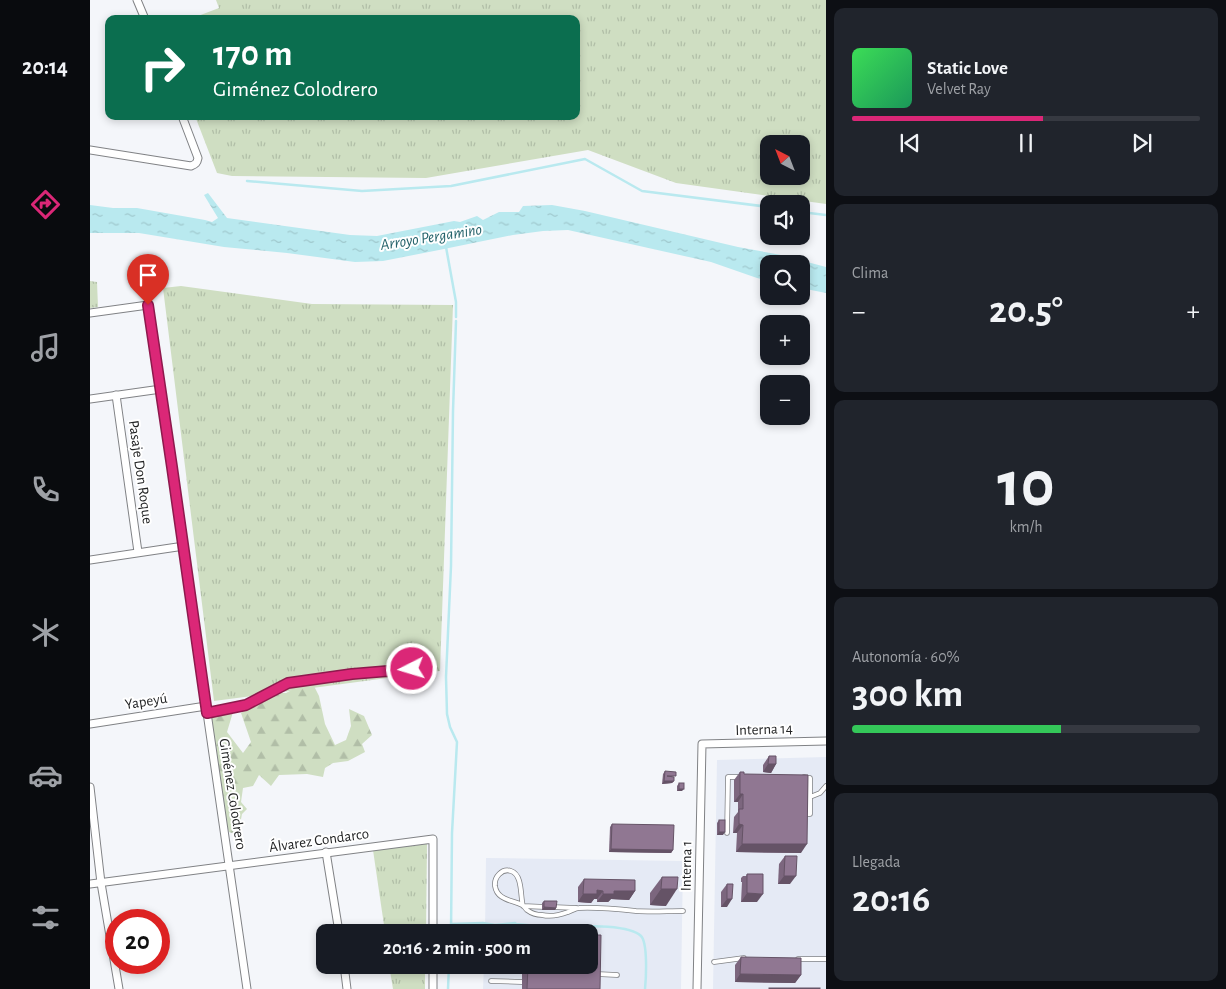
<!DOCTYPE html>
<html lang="es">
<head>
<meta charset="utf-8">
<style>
	:root { --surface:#171b24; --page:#20242c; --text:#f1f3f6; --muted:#9ea1a6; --line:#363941; --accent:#db2777 }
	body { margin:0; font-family:"Alegreya Sans",sans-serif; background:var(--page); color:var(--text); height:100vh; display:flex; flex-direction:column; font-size:19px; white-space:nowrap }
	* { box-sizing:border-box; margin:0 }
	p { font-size:16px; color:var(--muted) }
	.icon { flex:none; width:28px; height:28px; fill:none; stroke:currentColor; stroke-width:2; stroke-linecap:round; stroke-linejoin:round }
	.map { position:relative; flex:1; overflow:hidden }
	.panel { display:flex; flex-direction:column; gap:8px; padding:8px; background:#0d0f14; width:400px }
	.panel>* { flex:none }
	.guide { position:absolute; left:15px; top:15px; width:475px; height:105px; border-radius:10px; box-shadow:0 2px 8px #0003; background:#0b6e4f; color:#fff; overflow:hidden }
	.needle { width:32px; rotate:318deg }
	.tools { position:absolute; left:670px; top:135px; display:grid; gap:10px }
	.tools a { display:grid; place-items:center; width:50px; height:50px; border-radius:10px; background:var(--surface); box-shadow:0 2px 8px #0003; font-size:25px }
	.speed { position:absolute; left:15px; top:909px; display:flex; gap:10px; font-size:25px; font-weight:700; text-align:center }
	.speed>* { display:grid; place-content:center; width:65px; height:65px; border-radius:50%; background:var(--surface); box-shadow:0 2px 8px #0003; line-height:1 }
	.speed .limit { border:8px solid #d22; background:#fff; color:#111 }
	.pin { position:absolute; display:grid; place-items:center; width:42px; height:42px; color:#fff; margin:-51px -21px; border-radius:50% 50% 50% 0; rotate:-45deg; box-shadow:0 0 5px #0007 }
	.pin .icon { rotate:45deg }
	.me { position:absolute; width:55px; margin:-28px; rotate:265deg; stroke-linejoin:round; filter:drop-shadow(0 0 4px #0008) }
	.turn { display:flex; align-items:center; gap:18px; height:105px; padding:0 25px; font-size:22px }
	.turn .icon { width:65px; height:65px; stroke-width:2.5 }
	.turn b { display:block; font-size:35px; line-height:42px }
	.big { font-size:38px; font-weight:600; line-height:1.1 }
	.panel .widget { flex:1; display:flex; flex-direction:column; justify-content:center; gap:8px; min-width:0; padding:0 18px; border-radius:10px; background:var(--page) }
	.panel .dial { align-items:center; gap:0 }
	.dial b { font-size:65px; line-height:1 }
	.song { display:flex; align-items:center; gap:15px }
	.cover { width:60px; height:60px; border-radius:8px; background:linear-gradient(135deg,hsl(130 70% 55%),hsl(150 70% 35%)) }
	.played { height:5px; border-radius:2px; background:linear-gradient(90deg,var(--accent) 55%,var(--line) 55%) }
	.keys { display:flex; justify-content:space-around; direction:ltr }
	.heat { display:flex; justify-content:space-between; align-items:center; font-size:28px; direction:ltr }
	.charge { height:8px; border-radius:4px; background:linear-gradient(90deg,#34c759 60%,var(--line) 0) }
	.trip { position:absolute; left:226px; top:924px; width:282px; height:50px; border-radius:10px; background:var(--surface); box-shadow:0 2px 8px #0003; font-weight:600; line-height:50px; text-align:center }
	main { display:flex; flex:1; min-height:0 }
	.tab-bar { display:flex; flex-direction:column; width:90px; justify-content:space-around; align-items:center; background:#090b0e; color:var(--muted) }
	.tab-bar .icon { width:35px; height:35px }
	.tab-bar .selected { color:var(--accent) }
	.tab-bar b { font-size:22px; color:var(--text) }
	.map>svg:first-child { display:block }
	.built { fill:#e5eaf5 }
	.grass { fill:url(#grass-tufts); fill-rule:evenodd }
	.forest { fill:url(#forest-firs) }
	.water { fill:url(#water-ripples) }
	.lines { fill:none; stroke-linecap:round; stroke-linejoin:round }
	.stream { stroke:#b9e9ef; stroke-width:2.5 }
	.service-casing { stroke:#808285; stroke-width:5.5 }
	.minor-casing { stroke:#808285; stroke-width:9 }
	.service { stroke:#fff; stroke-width:4 }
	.minor { stroke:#fff; stroke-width:7 }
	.wall { fill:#7c667e }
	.shaded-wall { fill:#655366 }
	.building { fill:#907792; stroke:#655366 }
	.route-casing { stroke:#8e194d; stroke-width:12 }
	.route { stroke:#db2777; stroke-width:9 }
	.labels { text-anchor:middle; stroke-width:4; stroke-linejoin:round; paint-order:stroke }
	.street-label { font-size:15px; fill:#222324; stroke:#fff }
	.water-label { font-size:16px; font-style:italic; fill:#226169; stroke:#fff }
</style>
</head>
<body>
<main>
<nav class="tab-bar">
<b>20:14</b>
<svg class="icon selected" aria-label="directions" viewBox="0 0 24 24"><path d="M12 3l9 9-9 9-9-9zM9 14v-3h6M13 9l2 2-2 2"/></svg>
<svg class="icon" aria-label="music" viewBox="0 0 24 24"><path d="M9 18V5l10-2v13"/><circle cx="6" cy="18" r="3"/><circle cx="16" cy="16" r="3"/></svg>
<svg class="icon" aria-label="phone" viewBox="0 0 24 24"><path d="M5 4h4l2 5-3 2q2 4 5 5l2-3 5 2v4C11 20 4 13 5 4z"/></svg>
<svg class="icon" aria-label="climate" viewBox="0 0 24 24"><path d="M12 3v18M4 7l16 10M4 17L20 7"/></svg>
<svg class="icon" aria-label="car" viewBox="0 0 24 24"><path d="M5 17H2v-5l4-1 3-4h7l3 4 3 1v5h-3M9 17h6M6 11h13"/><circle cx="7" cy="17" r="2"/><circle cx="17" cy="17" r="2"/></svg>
<svg class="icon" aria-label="filters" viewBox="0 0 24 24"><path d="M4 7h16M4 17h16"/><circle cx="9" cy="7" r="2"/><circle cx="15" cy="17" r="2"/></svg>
</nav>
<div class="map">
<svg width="736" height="989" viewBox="0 0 736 989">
	<defs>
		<pattern id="grass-tufts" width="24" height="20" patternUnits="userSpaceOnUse" patternTransform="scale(1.25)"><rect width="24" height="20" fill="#cfdec2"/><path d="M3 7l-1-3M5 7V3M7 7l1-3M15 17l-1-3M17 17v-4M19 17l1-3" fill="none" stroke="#b1bea7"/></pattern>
		<pattern id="forest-firs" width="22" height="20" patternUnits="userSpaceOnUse" patternTransform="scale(1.25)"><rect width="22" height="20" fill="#cfdec2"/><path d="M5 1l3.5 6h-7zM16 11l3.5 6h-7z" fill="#b1bea7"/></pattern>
		<pattern id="water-ripples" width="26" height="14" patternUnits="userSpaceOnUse" patternTransform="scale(1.25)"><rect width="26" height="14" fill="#b9e9ef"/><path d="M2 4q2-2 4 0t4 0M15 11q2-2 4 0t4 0" fill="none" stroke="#9fc8cd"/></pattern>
	</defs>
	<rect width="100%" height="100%" fill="#f4f6fa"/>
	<!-- built -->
	<g class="built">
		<polygon points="736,757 736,989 623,989 627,760"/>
		<polygon points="396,858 593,861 591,989 393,989 394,965 500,965 500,932 395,932"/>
	</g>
	<!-- grass -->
	<g class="grass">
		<path d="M 126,0 L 736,0 L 736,204 L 586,183 L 498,150 L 336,178 L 142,176 L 127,173 L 105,116 L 486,116 L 486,19 L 100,19 L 129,8 ZM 679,144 L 711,144 L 711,176 L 679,176 Z"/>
		<polygon points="0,281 7,282 8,307 0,308"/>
		<polygon points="91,286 222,304 363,305 350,671 124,701 73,288"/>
		<polygon points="337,844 336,932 295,932 283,850"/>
		<polygon points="299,965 335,965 335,989 303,989"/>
	</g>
	<!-- forest -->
	<polygon class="forest" points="221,680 229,696 235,724 245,745 256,740 261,726 259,709 274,716 282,735 272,744 275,752 258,761 243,763 235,768 233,777 217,774 189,775 181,786 169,775 163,786 153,788 151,802 157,809 152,814 148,835 139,832 133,814 120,717 129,711 143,712 137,732 153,753 161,742 151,713 162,704 179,693 196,693"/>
	<!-- water -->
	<polygon class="water" points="118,193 137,218 260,235 287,236 364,221 370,222 387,216 393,220 409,212 429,212 433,206 462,205 495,211 648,247 691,255 736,267 736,293 711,288 711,264 679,264 679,281 667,278 621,262 478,230 453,231 423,235 349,250 293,261 265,262 197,253 134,247 49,233 0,233 0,205 23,208 47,208 115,220 122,222 128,218 114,195"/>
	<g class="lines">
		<!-- stream -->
		<g class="stream">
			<polyline points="157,181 272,191 361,186 495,159 552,191 679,207"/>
			<polyline points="711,212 736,215"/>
			<polyline points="356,247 366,302 366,317"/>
			<path d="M 361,924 L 393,923 L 405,925 L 425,923 L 426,924 C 435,925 444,926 453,926 C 473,927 537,922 551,936 C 558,943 556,979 555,989"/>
			<polyline points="361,932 362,833 367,742 360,727 357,714 356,677 361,566 363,411 366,321"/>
			<polyline points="358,989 359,965"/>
		</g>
		<!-- service casing -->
		<g class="service-casing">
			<g id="service">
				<polyline points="117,713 157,705 198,683 262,674 322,669"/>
				<polyline points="714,777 720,778 720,797"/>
				<polyline points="712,814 720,814 720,797 730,793 736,786"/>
				<polyline points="637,833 638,777 652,777"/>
				<path d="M 455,907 L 433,906 C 430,896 433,875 421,871 C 412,868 404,877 405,886 C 407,900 422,900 432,905 C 436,908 434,907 437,910 C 441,913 447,915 452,915 C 461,917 470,915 478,912 C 482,911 485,908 489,908 C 508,907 527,909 546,911 C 562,912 577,911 593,911"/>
				<polyline points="462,907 486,908"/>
				<polyline points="708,959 736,959"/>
				<polyline points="624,962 654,958"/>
				<polyline points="507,974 527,975"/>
				<polyline points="401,981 432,982"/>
			</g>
		</g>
		<!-- minor casing -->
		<g class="minor-casing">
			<g id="minor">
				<polyline points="47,0 55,19"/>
				<path d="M 0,150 L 101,166 C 106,164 107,163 108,158 L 92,116"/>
				<polyline points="0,313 58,305 157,989"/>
				<polyline points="26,395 48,552"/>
				<polyline points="0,399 71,389"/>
				<polyline points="0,560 94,546"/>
				<polyline points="0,724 116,706"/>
				<polyline points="0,787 11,883 29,989"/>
				<polyline points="236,852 249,932"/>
				<polyline points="0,884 343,839 343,932"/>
				<polyline points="254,965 257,989"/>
				<polyline points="343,989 343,965"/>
				<polyline points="607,989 612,744 736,741"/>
			</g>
		</g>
		<!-- service -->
		<use href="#service" class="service"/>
		<!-- minor -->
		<use href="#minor" class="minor"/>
	</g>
	<!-- wall -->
	<g class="wall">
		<polygon points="679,756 686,764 681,773 673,772 673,765"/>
		<polygon points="575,771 584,778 584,781 582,783 572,784 573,774"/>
		<polygon points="650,772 654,774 711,853 646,852 647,833 643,833 644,817 648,812 648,802 644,802 644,780"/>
		<polygon points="589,783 592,791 587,791 587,786"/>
		<polygon points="629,820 633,835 627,835 627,823"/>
		<polygon points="522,824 583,850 581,853 519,852 520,827"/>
		<polygon points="695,856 700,884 688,884 689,864"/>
		<polygon points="657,874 667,902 651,902 652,882 651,882 651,878 653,876 656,876"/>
		<polygon points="572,877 576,906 560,905 560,893"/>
		<polygon points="494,879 545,891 539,900 521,899 518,902 507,902 507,899 504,899 501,903 488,902 488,887"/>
		<polygon points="637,884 637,907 631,907 631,892"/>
		<polygon points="454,901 466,908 465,910 452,910 452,903"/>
		<polygon points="651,957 711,975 705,983 645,982 645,965"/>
		<polygon points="432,965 500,965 510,989 432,989"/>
	</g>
	<!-- shaded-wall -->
	<g class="shaded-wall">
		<polygon points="678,764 686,764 681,773 673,772"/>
		<polygon points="574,781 584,781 582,783 572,784"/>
		<polygon points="589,789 594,789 592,791 587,791"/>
		<polygon points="650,794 653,794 648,802 644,802"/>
		<polygon points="649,824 653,825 647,833 643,833"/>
		<polygon points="629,832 635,832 633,835 627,835"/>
		<polygon points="652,844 717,844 711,853 646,852"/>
		<polygon points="521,849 583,850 581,853 519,852"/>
		<polygon points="694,876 706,876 700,884 688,884"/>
		<polygon points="571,889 587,889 576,906 560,905"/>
		<polygon points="507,890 513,891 507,899 504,899 501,903 488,902 493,894"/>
		<polygon points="524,891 545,891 539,900 521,899 518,902 507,902 513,894"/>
		<polygon points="657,893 673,894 667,902 651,902"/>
		<polygon points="637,899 642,899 637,907 631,907"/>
		<polygon points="454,907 466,908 465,910 452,910"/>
		<polygon points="650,974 711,975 705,983 645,982"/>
	</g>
	<!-- building -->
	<g class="building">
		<polygon points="679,756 686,756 686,764 678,764"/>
		<polygon points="575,771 586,772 586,776 577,776 584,777 584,781 574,781"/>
		<polygon points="650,772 654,772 654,774 718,775 717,844 652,844 653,825 649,824 649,809 653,809 653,794 650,794"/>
		<rect x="589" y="783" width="5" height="6"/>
		<rect x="629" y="820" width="6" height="12"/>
		<polygon points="522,824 584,825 583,850 521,849"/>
		<polygon points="695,856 707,856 706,876 694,876"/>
		<polygon points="657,874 673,874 673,894 657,893"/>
		<polygon points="572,877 588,877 587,889 571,889"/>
		<polygon points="494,879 545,880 545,891 524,891 524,894 513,894 513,891 507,890 507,894 493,894"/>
		<polygon points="637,884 643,884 642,899 637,899"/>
		<polygon points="454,901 467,901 466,908 454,907"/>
		<polygon points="500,935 511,935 510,989 437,989 438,965 500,965"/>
		<polygon points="651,957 711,958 711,975 650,974"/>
		<rect x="679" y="988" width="51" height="1"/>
	</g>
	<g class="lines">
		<!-- route casing -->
		<g class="route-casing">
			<polyline id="route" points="58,305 82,467 117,713 156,705 198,683 262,674 322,669"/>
		</g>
		<!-- route -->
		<use href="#route" class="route"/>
	</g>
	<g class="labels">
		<!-- street labels -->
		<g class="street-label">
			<text transform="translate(51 472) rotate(82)" y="5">Pasaje Don Roque</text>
			<text transform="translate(56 701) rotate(-9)" y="5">Yapeyú</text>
			<text transform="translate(674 729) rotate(-2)" y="5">Interna 14</text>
			<text transform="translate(143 794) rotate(81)" y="5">Giménez Colodrero</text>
			<text transform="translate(229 840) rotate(-8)" y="5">Álvarez Condarco</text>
			<text transform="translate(596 866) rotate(-89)" y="5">Interna 1</text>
		</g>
		<!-- water labels -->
		<g class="water-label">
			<text transform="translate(341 236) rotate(-9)" y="6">Arroyo Pergamino</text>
		</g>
	</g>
</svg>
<div class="tools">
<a><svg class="needle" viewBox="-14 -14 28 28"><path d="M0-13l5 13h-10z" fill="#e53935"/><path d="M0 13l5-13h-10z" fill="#9ea1a6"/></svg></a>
<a><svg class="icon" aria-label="sound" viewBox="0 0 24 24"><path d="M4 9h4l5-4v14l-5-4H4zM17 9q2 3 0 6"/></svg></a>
<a><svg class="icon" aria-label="search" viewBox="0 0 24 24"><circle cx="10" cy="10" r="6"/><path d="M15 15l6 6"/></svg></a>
<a>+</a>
<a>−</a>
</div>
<div class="speed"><div class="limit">20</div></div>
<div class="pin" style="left:58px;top:305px;background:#d93025"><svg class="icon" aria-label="arrive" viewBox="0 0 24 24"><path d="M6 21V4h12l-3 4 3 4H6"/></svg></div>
<svg class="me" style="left:322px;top:669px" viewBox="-20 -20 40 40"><circle r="17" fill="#db2777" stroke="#fff" stroke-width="3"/><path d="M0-11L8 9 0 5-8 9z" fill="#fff"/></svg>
<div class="trip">20:16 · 2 min · 500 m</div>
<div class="guide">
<div class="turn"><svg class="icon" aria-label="right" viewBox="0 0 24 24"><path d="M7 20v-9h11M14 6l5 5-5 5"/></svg><div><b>170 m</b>Giménez Colodrero</div></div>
</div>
</div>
<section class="panel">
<div class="widget">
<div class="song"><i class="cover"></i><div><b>Static Love</b><p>Velvet Ray</p></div></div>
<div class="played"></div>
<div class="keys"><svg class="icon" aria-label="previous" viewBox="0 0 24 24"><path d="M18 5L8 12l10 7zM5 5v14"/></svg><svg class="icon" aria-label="pause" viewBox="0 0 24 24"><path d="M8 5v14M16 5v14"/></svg><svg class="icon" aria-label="next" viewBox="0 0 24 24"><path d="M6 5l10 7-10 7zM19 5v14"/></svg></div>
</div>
<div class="widget"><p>Clima</p>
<div class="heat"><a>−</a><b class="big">20.5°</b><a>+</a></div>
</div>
<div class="widget dial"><b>10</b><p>km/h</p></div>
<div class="widget"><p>Autonomía · 60%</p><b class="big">300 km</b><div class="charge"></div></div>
<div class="widget"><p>Llegada</p><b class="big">20:16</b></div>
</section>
</main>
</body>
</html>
